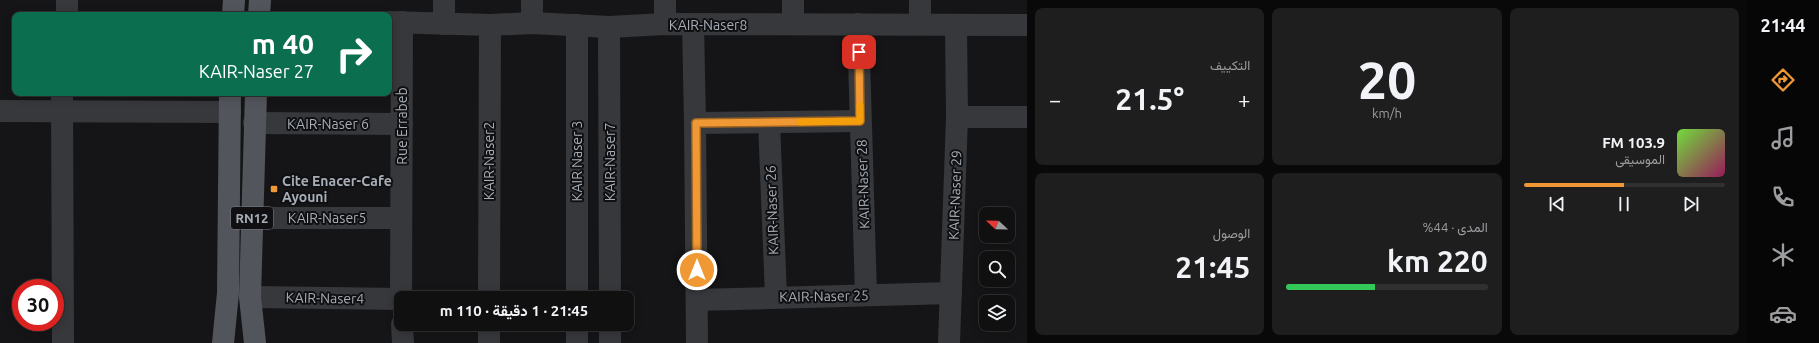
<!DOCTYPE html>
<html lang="ar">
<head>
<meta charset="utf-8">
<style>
	:root { --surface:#101011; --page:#1e1e1f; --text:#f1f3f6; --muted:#9c9d9f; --line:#303031; --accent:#f09834 }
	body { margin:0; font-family:Ubuntu,Vazirmatn,sans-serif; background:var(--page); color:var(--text); direction:rtl; height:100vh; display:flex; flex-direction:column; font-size:15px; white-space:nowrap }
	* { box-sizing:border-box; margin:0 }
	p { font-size:13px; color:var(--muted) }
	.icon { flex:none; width:22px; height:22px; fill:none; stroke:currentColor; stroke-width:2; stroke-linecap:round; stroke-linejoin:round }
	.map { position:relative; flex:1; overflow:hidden; direction:ltr }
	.panel { display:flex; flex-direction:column; gap:8px; padding:8px; background:#090909; width:720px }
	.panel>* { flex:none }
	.hud { position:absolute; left:12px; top:12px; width:380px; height:84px; border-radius:8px; box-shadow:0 2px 10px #0003,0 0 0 1px var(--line); direction:rtl; background:#0b6e4f; color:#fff; overflow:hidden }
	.needle { width:26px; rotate:292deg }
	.tools { position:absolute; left:979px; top:207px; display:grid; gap:8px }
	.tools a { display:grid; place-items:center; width:36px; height:36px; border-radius:8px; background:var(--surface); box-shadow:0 2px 10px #0003,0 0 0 1px var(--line); font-size:20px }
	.speed { position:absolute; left:12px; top:279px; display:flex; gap:8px; font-size:20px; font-weight:700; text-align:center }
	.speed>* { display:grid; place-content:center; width:52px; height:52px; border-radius:50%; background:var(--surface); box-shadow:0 2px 10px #0003,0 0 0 1px var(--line); line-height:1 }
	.speed .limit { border:6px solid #d22; background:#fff; color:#111 }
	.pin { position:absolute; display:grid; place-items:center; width:34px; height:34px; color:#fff; margin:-17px; border-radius:8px; box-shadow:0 2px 6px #0006 }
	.me { position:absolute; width:44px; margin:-22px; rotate:0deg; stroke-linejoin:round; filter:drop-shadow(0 0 3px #0008) }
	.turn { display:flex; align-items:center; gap:14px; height:84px; padding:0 12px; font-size:18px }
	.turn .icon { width:52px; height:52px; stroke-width:2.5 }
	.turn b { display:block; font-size:28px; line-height:34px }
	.big { font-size:30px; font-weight:700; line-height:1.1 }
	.panel .tile { flex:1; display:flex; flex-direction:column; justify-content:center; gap:6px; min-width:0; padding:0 14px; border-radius:8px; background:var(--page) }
	.panel .dial { align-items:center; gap:0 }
	.dial b { font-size:52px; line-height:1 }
	.song { display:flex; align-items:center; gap:12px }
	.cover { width:48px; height:48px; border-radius:6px; background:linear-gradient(135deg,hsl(100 70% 55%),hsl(330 70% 35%)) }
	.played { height:4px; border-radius:2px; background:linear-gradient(90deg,var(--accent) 50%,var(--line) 50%) }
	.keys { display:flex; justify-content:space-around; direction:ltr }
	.heat { display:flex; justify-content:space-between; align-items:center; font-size:22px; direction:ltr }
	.charge { height:6px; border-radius:3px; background:linear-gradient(90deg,#34c759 44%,var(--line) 0) }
	.panel .tiles { flex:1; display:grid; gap:8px; grid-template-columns:repeat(3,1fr) }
	.tile:first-child { grid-row:span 2 }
	.trip { position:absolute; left:394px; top:291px; width:240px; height:40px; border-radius:8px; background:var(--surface); box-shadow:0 2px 10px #0003,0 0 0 1px var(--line); font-weight:700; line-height:40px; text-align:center; direction:rtl }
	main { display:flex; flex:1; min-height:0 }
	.menu { display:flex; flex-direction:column; width:72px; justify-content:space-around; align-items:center; background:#060607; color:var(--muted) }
	.menu .icon { width:28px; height:28px }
	.menu .active { color:var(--accent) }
	.menu b { font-size:18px; color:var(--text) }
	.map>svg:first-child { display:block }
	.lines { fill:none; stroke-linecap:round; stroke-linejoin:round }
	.minor { stroke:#36383c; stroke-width:22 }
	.primary { stroke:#52555b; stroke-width:22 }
	.route-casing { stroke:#9c6322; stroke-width:10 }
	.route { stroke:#f09834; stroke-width:7 }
	.slow { stroke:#f59e0b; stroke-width:7 }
	.poi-dot { fill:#f09834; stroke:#101012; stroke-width:1.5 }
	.labels { text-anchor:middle; stroke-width:4; stroke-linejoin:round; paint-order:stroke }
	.shield { fill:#101012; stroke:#7a7f86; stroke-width:1 }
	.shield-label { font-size:13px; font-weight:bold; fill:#a7aeb7 }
	.street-label { font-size:14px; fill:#a7aeb7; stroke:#101012 }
	.poi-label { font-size:14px; font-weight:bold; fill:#a7aeb7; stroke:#101012; text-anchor:start }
</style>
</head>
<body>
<main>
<nav class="menu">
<b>21:44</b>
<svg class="icon active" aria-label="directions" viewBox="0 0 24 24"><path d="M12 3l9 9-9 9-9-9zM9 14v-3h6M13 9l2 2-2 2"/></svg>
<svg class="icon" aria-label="music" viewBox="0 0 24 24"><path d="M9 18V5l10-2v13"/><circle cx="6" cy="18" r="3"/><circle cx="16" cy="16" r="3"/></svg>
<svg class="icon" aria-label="phone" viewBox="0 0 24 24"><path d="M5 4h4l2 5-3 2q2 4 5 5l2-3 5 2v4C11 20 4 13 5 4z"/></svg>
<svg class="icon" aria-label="climate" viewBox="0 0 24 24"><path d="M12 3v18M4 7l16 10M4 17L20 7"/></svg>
<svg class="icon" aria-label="car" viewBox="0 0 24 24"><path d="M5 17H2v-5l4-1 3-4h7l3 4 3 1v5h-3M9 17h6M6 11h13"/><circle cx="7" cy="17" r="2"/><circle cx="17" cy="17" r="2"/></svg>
</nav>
<section class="panel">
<div class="tiles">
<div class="tile">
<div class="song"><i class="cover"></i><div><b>103.9 FM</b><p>الموسيقى</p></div></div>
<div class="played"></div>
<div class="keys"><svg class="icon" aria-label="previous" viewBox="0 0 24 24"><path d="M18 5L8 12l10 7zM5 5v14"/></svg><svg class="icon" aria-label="pause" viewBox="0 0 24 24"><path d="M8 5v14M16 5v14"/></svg><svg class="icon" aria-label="next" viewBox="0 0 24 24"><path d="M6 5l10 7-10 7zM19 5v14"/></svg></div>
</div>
<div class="tile dial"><b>20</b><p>km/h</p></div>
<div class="tile"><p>التكييف</p>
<div class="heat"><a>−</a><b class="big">21.5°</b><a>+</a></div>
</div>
<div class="tile"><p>المدى · 44%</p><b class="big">220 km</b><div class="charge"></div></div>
<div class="tile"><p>الوصول</p><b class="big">21:45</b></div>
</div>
</section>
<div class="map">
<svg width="1027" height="343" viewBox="0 0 1027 343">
	<rect width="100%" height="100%" fill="#151517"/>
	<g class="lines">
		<!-- minor -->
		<g class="minor">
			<polyline points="444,0 444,24"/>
			<polyline points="665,0 665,24"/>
			<polyline points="793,0 793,24"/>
			<polyline points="920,0 920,24"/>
			<polyline points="67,15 67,0"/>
			<polyline points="389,22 490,25 532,23 609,27 665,24 1027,25"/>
			<polyline points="532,23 532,0"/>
			<polyline points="858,24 866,295"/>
			<polyline points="693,25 695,123 697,343"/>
			<polyline points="956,25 957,117"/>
			<polyline points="609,27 610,298"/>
			<polyline points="62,93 63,343"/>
			<polyline points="0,111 230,112"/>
			<polyline points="769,122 776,297"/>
			<polyline points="254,123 402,124"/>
			<polyline points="695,123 860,121"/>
			<polyline points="252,218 401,218"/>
			<polyline points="250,297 401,299"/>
			<polyline points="489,298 490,25"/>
			<polyline points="577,298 577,25"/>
			<polyline points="697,300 951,293"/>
			<polyline points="401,302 402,22"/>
			<polyline points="402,324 403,343"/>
			<polyline points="610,324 610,343"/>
			<polyline points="489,343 489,324"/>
			<polyline points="577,343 577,324"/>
			<polyline points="949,343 957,117 1027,117"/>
		</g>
		<!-- primary -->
		<g class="primary">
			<polyline points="233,15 234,0"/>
			<polyline points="259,15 260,0"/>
			<polyline points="223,343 228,293 230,93"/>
			<polyline points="255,343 250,297 256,93"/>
		</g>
	</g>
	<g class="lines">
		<!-- route casing -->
		<g class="route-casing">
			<polyline id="route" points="697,270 696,123 860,121 859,52"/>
		</g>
		<!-- route -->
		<use href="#route" class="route"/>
		<!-- slow -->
		<polyline class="slow" points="800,122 860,121 860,105"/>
	</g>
	<!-- markers -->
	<rect class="poi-dot" x="270" y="185" width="8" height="8" rx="2"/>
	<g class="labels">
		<!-- shield labels -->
		<rect class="shield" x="231" y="207" width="42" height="22" rx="3"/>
		<g class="shield-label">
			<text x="252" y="223">RN12</text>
		</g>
		<!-- street labels -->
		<g class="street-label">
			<text x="708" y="30">KAIR-Naser8</text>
			<text x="328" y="129">KAIR-Naser 6</text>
			<text transform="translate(402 126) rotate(-90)" y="5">Rue Errabeb</text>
			<text transform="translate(489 161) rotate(-90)" y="5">KAIR-Naser2</text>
			<text transform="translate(577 161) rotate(-90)" y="5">KAIR Naser 3</text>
			<text transform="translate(610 162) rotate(-90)" y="5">KAIR-Naser7</text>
			<text transform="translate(863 184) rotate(-92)" y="5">KAIR-Naser 28</text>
			<text transform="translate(955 195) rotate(-88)" y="5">KAIR-Naser 29</text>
			<text transform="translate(772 210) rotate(-92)" y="5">KAIR-Naser 26</text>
			<text x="327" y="223">KAIR-Naser5</text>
			<text transform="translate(824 296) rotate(-1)" y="5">KAIR-Naser 25</text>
			<text transform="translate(325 298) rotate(1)" y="5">KAIR-Naser4</text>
		</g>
		<!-- poi labels -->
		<g class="poi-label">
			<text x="282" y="186">Cite Enacer-Cafe<tspan x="282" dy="16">Ayouni</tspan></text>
		</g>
	</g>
</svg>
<div class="tools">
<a><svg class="needle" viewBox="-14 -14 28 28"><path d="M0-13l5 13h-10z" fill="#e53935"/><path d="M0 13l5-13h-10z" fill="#9c9d9f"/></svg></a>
<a><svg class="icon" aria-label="search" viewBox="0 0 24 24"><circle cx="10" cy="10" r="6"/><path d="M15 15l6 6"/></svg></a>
<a><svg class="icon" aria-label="layers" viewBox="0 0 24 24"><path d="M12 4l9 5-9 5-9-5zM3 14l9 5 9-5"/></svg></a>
</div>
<div class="speed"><div class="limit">30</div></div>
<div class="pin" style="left:859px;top:52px;background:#d93025"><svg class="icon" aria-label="arrive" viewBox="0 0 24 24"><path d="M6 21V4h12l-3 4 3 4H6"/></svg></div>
<svg class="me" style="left:697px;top:270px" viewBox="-20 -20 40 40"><circle r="17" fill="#f09834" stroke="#fff" stroke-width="3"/><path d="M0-11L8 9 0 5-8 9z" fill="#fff"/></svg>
<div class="trip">21:45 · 1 دقيقة · 110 m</div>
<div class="hud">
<div class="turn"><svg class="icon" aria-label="right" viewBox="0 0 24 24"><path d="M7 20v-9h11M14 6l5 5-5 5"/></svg><div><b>40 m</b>KAIR-Naser 27</div></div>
</div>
</div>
</main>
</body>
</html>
